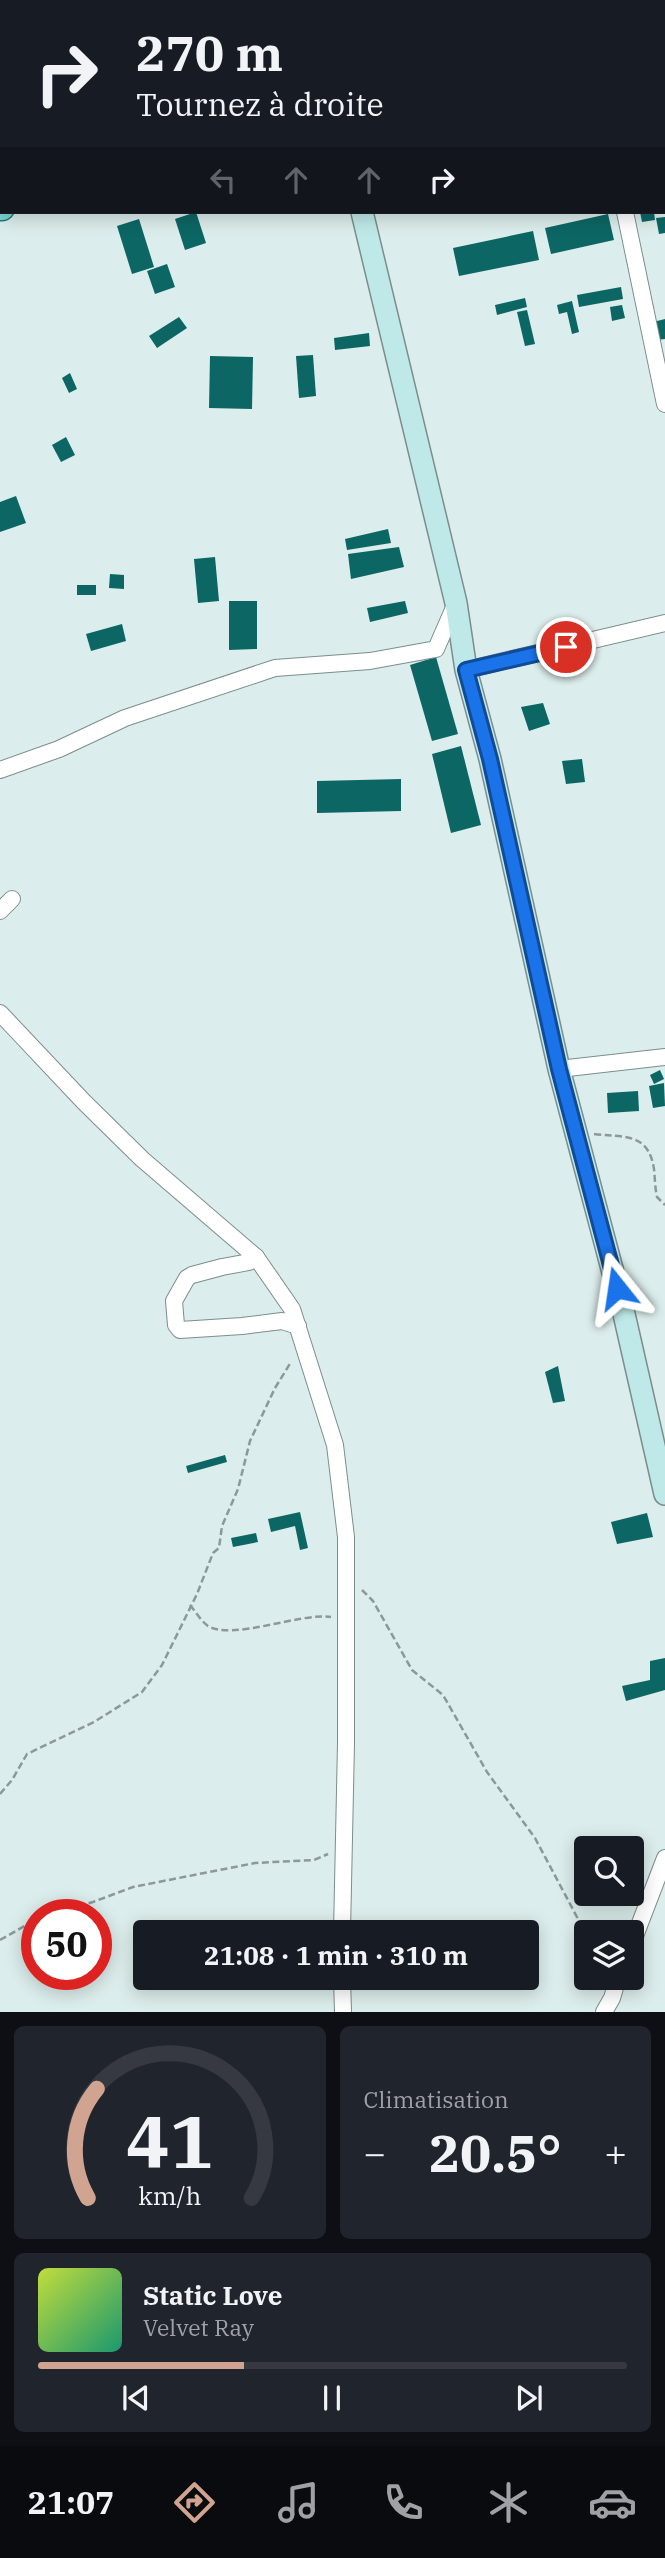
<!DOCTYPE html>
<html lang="fr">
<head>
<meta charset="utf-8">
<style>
	:root { --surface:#171b24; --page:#20242c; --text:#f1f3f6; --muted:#9ea1a6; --line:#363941; --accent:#d0a490 }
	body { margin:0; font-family:"IBM Plex Serif",serif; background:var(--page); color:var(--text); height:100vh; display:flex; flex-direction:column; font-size:26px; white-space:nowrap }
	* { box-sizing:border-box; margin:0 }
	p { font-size:23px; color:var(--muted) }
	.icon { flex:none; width:38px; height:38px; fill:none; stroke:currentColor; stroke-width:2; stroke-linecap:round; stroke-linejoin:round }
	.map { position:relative; height:2012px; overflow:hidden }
	.drawer { display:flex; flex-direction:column; gap:14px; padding:14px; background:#0d0f14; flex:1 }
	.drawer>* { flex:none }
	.banner { position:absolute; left:0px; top:0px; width:665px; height:214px; box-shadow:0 4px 18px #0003; background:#171b24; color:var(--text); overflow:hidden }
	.controls { position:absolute; left:574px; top:1836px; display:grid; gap:14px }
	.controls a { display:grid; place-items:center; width:70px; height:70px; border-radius:7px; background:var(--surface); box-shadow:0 4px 18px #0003; font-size:35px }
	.speed { position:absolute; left:21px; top:1899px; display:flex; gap:14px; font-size:35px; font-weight:700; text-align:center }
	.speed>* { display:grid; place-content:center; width:91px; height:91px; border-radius:50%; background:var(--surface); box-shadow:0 4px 18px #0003; line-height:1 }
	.speed .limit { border:10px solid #d22; background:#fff; color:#111 }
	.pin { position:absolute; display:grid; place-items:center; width:60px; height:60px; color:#fff; margin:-30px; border:4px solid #fff; border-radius:50%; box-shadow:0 2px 7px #0007 }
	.me { position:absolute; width:77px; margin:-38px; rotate:345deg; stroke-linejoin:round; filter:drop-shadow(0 0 5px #0008) }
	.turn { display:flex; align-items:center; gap:24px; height:147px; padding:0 21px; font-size:32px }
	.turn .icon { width:91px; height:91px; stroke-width:2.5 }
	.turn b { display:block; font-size:49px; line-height:60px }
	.lanes { display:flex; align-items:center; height:66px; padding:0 21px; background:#0003; justify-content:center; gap:35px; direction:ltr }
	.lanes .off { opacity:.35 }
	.big { font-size:52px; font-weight:700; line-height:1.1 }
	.drawer .tile { flex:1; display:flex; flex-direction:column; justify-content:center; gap:10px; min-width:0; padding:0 24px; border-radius:10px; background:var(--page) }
	.drawer .dial { align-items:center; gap:0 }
	.dial svg { height:182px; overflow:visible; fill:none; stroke:var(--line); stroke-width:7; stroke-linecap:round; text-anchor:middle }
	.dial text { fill:var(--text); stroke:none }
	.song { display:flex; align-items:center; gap:21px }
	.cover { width:84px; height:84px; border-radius:10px; background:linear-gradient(135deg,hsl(70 70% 55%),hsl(160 70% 35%)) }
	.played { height:7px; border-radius:4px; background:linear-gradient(90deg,var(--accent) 35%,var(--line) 35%) }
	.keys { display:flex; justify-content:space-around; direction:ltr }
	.heat { display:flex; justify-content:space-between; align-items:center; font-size:38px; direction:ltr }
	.drawer .tiles { flex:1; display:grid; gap:14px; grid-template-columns:1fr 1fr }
	.tile:last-child { grid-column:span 2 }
	.trip { position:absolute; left:133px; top:1920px; width:406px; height:70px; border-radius:7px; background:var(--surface); box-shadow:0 4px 18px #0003; font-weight:700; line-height:70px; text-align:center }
	.tabs { display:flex; height:112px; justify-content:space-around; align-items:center; background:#090b0e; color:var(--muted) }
	.tabs .icon { width:49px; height:49px }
	.tabs .current { color:var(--accent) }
	.tabs b { font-size:32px; color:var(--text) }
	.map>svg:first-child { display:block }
	.building { fill:#0c6664 }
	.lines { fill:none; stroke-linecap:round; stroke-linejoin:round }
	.minor-casing { stroke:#7c8d8c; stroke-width:18 }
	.secondary-casing { stroke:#7c8d8c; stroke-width:24 }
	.primary-casing { stroke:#1d7c7a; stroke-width:27 }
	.path { stroke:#8c9999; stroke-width:2.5; stroke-dasharray:7 3.5; stroke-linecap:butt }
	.minor { stroke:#fff; stroke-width:16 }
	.secondary { stroke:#bee9e8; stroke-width:21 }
	.primary { stroke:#7dd3d1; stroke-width:24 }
	.route-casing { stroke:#114b97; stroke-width:18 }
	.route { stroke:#1a73e8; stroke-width:12 }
</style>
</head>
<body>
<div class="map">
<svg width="665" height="2012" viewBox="0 0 665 2012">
	<rect width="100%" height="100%" fill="#dbedec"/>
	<!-- building -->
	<g class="building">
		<polygon points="196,212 206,243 185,250 175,219"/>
		<polygon points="640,212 654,212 655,220 642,222"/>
		<polygon points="608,214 614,240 551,254 545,228"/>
		<polygon points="665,217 665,233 659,234 656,218"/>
		<polygon points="139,219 154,267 132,274 117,226"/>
		<polygon points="533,231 539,260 459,276 453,248"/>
		<polygon points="167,264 175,287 155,294 147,271"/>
		<polygon points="621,287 623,299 579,307 577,295"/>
		<polygon points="525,298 527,307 497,315 495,305"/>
		<polygon points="572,301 579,332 572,334 567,312 559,314 557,305"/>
		<polygon points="622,305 625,318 612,321 610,307"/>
		<polygon points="527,310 535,344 525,346 517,312"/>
		<polygon points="179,317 187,328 157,348 149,336"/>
		<polygon points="665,319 665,339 657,340 653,322"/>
		<polygon points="369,333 370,346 335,350 334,338"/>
		<polygon points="313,355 316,396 299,398 296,356"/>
		<polygon points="210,356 253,357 252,409 209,408"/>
		<polygon points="70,373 77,389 69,393 62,378"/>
		<polygon points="66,437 75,455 61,462 52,445"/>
		<polygon points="16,496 26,523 0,532 0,502"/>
		<polygon points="388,529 391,543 347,550 345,539"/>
		<polygon points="399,547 404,567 351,579 348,554"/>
		<polygon points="215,557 219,601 198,603 194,559"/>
		<polygon points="110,574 124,575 124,589 109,588"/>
		<rect x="77" y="585" width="19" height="10"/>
		<polygon points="229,601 257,601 257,649 229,650"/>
		<polygon points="405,601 408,613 370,622 367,608"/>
		<polygon points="122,624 126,641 91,651 86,634"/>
		<polygon points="436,657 458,734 432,741 410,665"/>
		<polygon points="543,703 550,724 529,731 521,707"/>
		<polygon points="461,746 481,825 451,833 432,754"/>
		<polygon points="582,759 585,782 566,784 562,761"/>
		<polygon points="401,779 401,811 317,813 317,781"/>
		<polygon points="660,1070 664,1079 654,1084 650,1075"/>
		<polygon points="664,1083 665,1106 653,1108 649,1086"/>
		<polygon points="638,1091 639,1111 608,1113 607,1093"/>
		<polygon points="558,1366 565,1401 553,1403 545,1372"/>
		<polygon points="225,1455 227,1462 188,1473 186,1466"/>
		<polygon points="300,1512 308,1548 300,1550 295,1526 271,1532 268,1519"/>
		<polygon points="647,1513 653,1537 617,1544 611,1522"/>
		<polygon points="256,1533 258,1542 233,1547 231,1538"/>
		<polygon points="665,1658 665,1690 626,1701 622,1686 650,1680 650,1661"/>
	</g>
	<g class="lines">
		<!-- minor casing -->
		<g class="minor-casing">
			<g id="minor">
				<polyline points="56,0 56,2"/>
				<polyline points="433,0 433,2"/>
				<polyline points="598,0 598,2"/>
				<polyline points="625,212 665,404"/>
				<polyline points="466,670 665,623"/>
				<polyline points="0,770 59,749 125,718 275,668 370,661 436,649 456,603"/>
				<polyline points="0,911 12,899"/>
				<polyline points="0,1013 84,1102 142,1159 256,1257 292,1309 335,1445 346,1537 346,1743 342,1932"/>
				<polyline points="559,1069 665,1057"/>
				<polyline points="256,1257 249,1262 222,1267 192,1275 187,1278 174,1301 176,1325 180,1330 242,1326 282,1321 298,1326"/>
				<polyline points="632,1944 665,1858"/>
				<polyline points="342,1978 343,2012"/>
				<polyline points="604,2012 612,1998 618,1978"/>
			</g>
		</g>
		<!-- secondary casing -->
		<g class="secondary-casing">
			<polyline id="secondary" points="362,212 456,603 466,670 490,759 559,1069 624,1314 665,1494"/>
		</g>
		<!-- primary casing -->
		<g class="primary-casing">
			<g id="primary">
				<polyline points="663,97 665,96"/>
				<polyline points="0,208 2,208"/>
			</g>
		</g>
		<!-- path -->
		<g class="path">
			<path d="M 594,1134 C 623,1138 648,1131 654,1169 C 655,1179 655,1188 657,1197 L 665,1205"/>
			<polyline points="362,1590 373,1601 412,1670 443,1695 487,1772 535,1838 586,1934"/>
			<path d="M 190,1605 C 195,1611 201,1621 208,1626 C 232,1641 302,1612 331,1617"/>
			<polyline points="0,1794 12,1780 27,1754 94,1722 142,1692 162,1665 197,1594 213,1553 219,1548 222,1526 238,1489 250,1441 275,1388 291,1362"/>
			<polyline points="48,1914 93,1902 133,1887 255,1863 314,1860 328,1854"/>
			<polyline points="0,1940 37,1919"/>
		</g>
		<!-- minor -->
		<use href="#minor" class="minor"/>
		<!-- secondary -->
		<use href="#secondary" class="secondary"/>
		<!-- primary -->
		<use href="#primary" class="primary"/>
	</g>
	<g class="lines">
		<!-- route casing -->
		<g class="route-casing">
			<polyline id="route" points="566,647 466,670 490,759 559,1069 617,1288"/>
		</g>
		<!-- route -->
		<use href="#route" class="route"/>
	</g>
</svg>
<div class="controls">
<a><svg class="icon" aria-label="search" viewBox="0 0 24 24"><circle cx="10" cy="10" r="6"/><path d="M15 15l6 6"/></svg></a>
<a><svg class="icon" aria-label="layers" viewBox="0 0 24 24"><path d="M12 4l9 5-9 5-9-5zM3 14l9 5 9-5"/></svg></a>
</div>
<div class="speed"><div class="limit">50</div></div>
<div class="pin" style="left:566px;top:647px;background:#d93025"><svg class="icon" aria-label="arrive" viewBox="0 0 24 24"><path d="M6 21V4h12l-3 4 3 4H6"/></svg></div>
<svg class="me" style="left:617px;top:1288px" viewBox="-20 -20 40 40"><path d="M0-17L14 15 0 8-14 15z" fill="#1a73e8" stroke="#fff" stroke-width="4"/></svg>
<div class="trip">21:08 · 1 min · 310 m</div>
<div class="banner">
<div class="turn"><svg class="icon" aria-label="right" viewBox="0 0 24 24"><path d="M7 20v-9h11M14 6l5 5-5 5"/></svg><div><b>270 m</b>Tournez à droite</div></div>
<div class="lanes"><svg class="icon off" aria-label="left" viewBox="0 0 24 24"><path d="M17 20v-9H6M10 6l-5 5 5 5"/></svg><svg class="icon off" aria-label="ahead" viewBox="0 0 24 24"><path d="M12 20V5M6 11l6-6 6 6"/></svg><svg class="icon off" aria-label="ahead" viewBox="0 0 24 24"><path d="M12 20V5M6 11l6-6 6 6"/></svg><svg class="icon" aria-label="right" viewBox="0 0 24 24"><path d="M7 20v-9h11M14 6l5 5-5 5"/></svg></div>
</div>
</div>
<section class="drawer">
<div class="tiles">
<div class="tile dial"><svg viewBox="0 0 100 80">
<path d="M14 69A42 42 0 1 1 86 69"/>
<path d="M14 69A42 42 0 0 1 18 21" stroke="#d0a490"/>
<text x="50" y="56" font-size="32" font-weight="700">41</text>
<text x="50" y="72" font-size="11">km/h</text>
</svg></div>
<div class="tile"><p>Climatisation</p>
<div class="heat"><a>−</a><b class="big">20.5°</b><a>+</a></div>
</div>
<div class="tile">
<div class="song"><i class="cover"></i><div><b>Static Love</b><p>Velvet Ray</p></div></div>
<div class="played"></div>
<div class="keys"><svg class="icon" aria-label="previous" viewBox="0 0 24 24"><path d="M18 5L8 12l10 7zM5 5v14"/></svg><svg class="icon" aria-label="pause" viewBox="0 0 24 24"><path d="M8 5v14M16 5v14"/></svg><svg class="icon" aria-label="next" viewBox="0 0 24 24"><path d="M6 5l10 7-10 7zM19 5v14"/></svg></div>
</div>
</div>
</section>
<nav class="tabs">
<b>21:07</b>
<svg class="icon current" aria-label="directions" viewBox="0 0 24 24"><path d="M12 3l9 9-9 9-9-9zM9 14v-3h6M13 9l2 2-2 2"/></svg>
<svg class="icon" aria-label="music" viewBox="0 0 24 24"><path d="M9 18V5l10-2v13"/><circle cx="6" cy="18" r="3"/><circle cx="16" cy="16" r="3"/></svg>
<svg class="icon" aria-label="phone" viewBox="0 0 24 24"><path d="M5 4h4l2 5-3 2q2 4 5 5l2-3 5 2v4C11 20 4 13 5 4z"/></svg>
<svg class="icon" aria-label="climate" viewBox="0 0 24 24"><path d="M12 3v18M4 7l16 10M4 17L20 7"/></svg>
<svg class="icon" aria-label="car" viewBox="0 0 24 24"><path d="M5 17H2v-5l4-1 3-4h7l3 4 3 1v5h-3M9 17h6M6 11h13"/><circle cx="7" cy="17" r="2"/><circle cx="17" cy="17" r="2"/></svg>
</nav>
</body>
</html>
